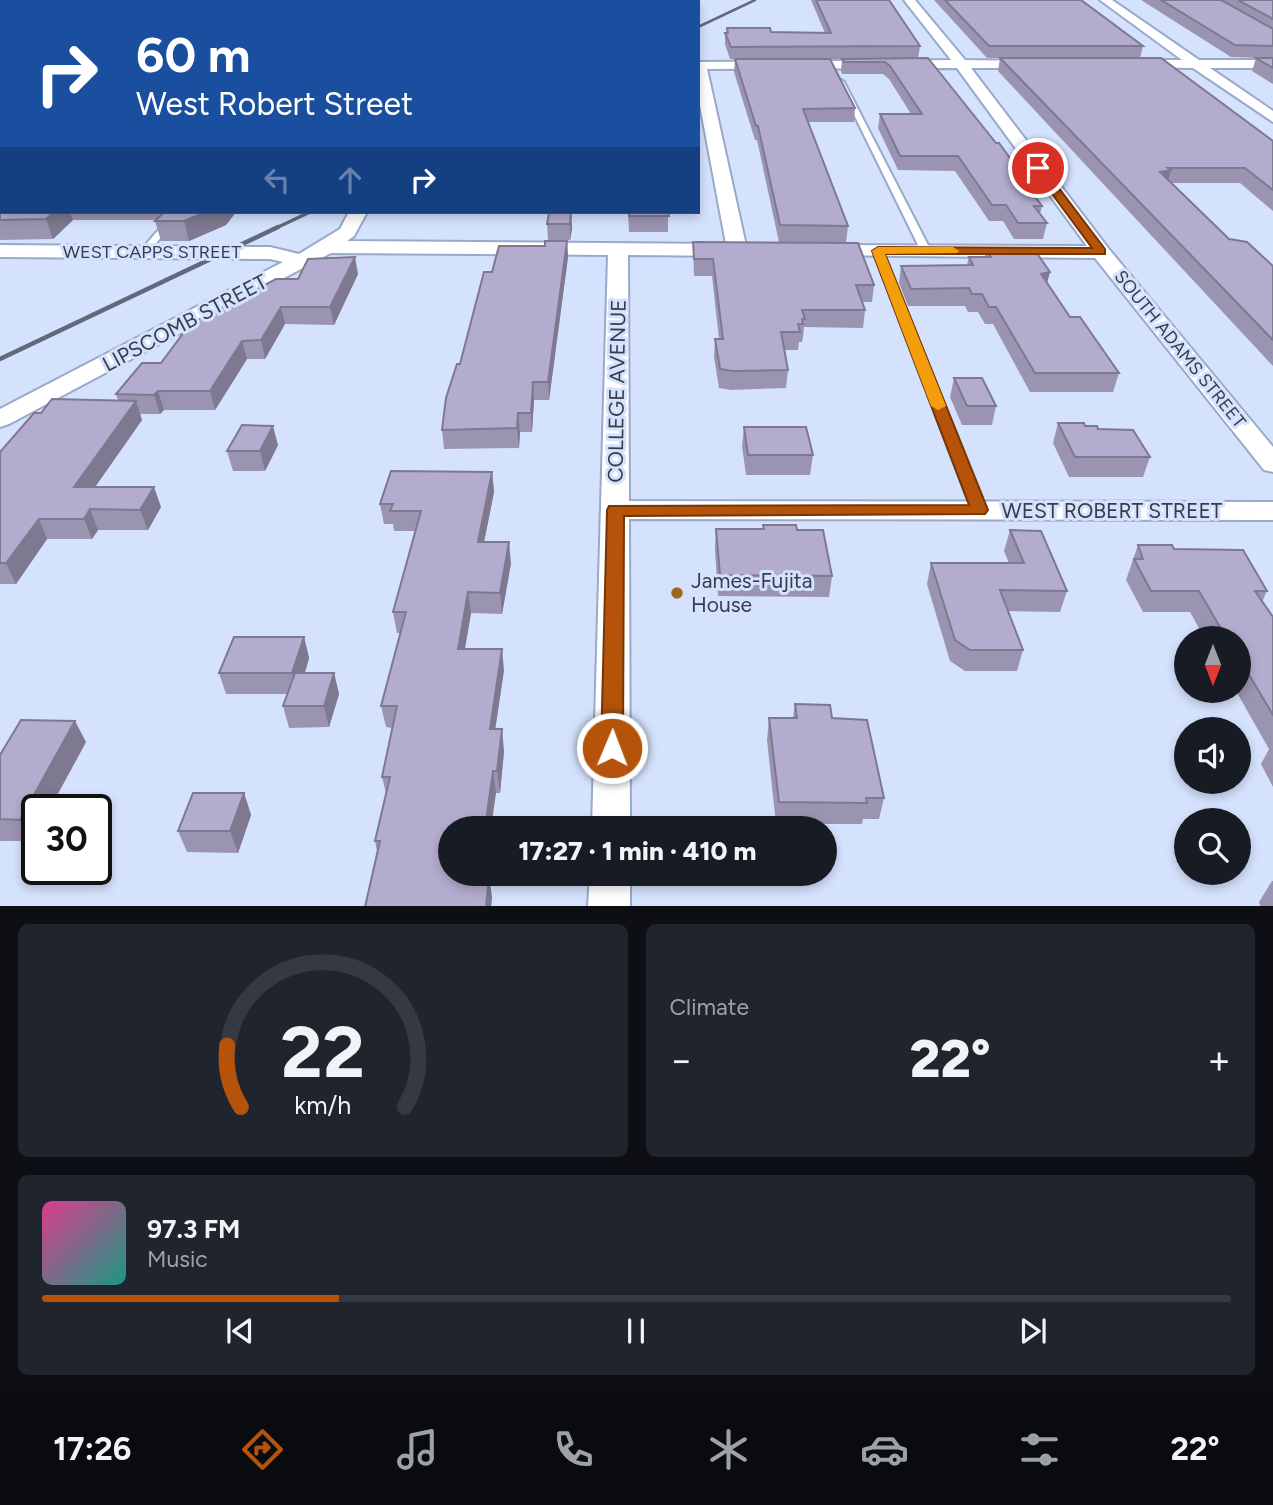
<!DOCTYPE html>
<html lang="en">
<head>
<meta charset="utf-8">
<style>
	:root { --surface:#171b24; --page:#20242c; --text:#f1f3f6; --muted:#9ea1a6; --line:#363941; --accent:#b45309 }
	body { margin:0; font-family:Figtree,sans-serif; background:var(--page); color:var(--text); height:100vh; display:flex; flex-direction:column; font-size:26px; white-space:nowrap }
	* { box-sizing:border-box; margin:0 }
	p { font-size:23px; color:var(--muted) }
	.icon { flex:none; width:38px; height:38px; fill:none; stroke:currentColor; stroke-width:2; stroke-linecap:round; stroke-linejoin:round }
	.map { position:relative; height:906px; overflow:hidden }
	.panel { display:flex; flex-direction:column; gap:18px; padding:18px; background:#0d0f14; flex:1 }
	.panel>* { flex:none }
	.guide { position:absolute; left:0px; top:0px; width:700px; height:214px; box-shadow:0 4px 10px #0003; background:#1a4fa0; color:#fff; overflow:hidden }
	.needle { width:46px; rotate:180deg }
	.tools { position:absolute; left:1174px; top:626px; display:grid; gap:14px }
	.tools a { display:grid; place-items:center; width:77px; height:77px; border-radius:50%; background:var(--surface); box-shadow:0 4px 10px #0003; font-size:35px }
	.speed { position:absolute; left:21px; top:794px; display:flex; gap:14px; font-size:35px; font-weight:700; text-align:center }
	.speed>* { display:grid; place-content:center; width:91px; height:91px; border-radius:50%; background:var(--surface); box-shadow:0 4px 10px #0003; line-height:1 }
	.speed .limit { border:4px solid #111; border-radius:10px; background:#fff; color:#111 }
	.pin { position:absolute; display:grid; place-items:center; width:60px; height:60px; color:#fff; margin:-30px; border:4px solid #fff; border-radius:50%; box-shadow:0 2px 7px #0007 }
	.me { position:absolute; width:77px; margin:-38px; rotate:1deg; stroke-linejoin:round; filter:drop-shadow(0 0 5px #0008) }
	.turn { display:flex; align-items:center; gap:24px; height:147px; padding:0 21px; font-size:32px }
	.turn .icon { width:91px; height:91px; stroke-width:2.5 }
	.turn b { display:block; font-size:49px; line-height:60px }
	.lanes { display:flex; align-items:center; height:66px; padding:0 21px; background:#0003; justify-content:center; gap:35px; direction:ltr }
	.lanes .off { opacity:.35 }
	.big { font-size:52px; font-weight:800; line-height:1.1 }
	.panel .card { flex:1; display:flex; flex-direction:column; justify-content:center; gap:10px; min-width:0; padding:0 24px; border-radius:10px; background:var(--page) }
	.panel .dial { align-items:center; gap:0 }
	.dial svg { height:182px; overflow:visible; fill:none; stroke:var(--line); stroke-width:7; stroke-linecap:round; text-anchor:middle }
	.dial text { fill:var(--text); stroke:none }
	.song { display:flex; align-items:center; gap:21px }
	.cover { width:84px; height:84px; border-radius:10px; background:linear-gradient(135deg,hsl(330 70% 55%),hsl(170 70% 35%)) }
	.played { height:7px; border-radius:4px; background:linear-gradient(90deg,var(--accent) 25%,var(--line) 25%) }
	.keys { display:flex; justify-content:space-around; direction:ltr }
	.heat { display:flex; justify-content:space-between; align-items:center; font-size:38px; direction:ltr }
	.panel .tiles { flex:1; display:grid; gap:18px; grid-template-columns:1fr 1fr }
	.card:last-child { grid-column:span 2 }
	.trip { position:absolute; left:438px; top:816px; width:399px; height:70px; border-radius:35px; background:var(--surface); box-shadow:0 4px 10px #0003; font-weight:800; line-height:70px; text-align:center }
	.menu { display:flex; height:112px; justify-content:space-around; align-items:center; background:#090b0e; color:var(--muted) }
	.menu .icon { width:49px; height:49px }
	.menu .on { color:var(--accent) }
	.menu b { font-size:32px; color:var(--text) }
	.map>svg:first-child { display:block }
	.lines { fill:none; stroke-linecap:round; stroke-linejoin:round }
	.lane-casing { stroke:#99a9c9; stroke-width:4 }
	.street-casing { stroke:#99a9c9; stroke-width:4 }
	.secondary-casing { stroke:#99a9c9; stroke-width:3 }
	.lane { fill:#fff; fill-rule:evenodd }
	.street { fill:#fff; fill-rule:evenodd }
	.secondary { fill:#fff; fill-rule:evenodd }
	.rail-far2 { stroke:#616a7a; stroke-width:2.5 }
	.rail-far1 { stroke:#616a7a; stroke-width:3.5 }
	.rail { stroke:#616a7a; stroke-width:4.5 }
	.wall { fill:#9b94b1 }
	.shaded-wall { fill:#7e7890 }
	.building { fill:#b4acce; stroke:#7e7890; stroke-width:2 }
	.route { fill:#b45309; stroke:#753606; stroke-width:2 }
	.slow { fill:#f59e0b }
	.poi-dot { fill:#9c671f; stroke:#d5e2fd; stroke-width:2.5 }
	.labels { text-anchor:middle; stroke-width:6; stroke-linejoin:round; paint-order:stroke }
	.far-street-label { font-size:18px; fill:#363d4a; stroke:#d5e2fd }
	.street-label { font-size:21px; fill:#363d4a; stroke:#d5e2fd }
	.poi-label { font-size:21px; fill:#363d4a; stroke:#d5e2fd; text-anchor:start }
</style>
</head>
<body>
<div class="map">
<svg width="1273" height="907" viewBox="0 0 1273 907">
	<rect width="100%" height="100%" fill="#d5e2fd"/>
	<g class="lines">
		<!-- lane casing -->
		<g class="lane-casing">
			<g id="lane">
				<polygon points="841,80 844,82 931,251 929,253 926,254 921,251 838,82"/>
				<polygon points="174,212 182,212 147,254 141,254 141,250"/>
				<polygon points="878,248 883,251 986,510 984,513 974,513 972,510 873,251"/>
			</g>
		</g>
		<!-- street casing -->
		<g class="street-casing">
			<g id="street">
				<polygon points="467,0 477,0 466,2"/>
				<polygon points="683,0 694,0 682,2"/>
				<polygon points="904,0 915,0 965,60 1041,61 1043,64 1036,68 971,68 1108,248 1273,447 1273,472 1264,470 1095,258 818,255 815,251 818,247 825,245 1087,246 957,68 707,69 747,250 737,256 628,255 629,501 1273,502 1273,520 629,519 630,828 592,828 608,255 331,253 9,424 0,427 0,409 283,262 270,259 0,257 0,245 270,247 299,254 340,229 349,212 367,212 354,236 347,241 726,244 698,94 698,62 951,60"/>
				<polygon points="1100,0 1112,0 1199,60 1273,60 1273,68 1210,68 1273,111 1273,122 1193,68 1129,67 1127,64 1134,60 1182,60"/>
				<polygon points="0,204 2,212 8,213 0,215"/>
				<polygon points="590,873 630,873 630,907 588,907"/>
			</g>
		</g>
		<!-- secondary casing -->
		<g class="secondary-casing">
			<polygon id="secondary" points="2,9 2,19 0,20 0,10"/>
		</g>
		<!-- lane -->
		<use href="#lane" class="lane"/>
		<!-- street -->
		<use href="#street" class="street"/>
		<!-- secondary -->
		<use href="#secondary" class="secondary"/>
		<!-- rail-far2 -->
		<polyline class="rail-far2" points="698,27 755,0"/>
		<!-- rail-far1 -->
		<polyline class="rail-far1" points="274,229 310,212"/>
		<!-- rail -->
		<polyline class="rail" points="0,359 278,227"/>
	</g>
	<!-- wall -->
	<g class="wall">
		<polygon points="622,0 659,0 622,1"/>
		<polygon points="811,0 889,0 920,46 918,58 1031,187 1030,190 1042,206 1040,214 1047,223 1043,239 1014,239 1003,221 989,221 955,171 898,170 878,128 880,114 911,114 889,79 883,74 842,74 841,71 842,59 830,59 855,108 854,122 808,122 848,226 846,242 779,242 757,140 755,140 734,72 735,59 730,59 725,44 725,33 726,33 727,28 771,32 825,33"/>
		<polygon points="934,0 1081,0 1143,46 1140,58 987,58"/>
		<polygon points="1141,0 1273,0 1273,84 1252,71 1256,58 1265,58 1231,57"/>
		<polygon points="1000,58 1273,141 1273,211 1240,183 1171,183 1229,239 1273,266 1273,366 998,71"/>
		<polygon points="2,212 236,212 226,225 189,241 161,241 155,221 156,220 73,220 53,239 0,240 0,213"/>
		<polygon points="628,212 668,212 668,232 629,232"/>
		<polygon points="571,213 572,229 570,240 548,240 547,224"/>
		<polygon points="567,241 568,257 549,400 534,400 532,432 520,432 519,448 444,449 442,430 460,364 492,272 545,246"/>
		<polygon points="693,242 874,285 872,302 862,302 865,310 863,328 804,327 803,337 802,342 799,342 798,350 784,350 788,370 786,388 731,390 719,388 714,357 715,339 719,339 712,276 694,276"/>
		<polygon points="986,249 1050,272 1047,283 1070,317 1119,373 1113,392 1030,392 993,324 985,324 978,312 968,312 965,306 908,306 899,283 901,266 967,265 969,257 985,257"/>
		<polygon points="358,274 334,325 285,324 265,359 247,359 215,410 164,410 160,414 140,414 142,420 95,487 161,507 148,530 98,530 92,539 47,539 16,584 0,584 0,452 41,413 118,400 116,394 161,363 198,320 298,279"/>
		<polygon points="954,378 996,406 992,425 962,425 950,397"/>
		<polygon points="1058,423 1098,429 1150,457 1143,477 1069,477 1053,443"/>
		<polygon points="744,427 813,455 810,475 746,475 742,446"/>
		<polygon points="278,445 265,471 233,471 227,451"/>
		<polygon points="492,472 494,492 484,542 511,563 502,614 471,613 465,649 504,670 495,729 504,751 500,793 496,793 450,828 485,875 492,897 491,907 365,907 377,851 375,841 386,793 382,777 393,728 386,727 381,706 401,633 397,633 393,612 415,531 394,531 393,524 384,524 380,504"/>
		<polygon points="763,525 797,530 832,576 829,597 718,596 715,549 716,529 763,529"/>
		<polygon points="1010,530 1067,591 1060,612 1008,611 1023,650 1017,671 965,671 950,661 927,584 931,563 1009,563 1004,551"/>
		<polygon points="1138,545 1174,549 1267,591 1262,602 1273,617 1273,787 1261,764 1269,749 1236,691 1239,691 1239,639 1205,639 1190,612 1143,612 1126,580"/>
		<polygon points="304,637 309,658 305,673 334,673 339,694 329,727 289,728 283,706 287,694 226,694 219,673"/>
		<polygon points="795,704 832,718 884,798 879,819 863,819 862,824 776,824 767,740 769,718 793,718"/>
		<polygon points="86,742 49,810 37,810 37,833 32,841 0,841 0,755"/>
		<polygon points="244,793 251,815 238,853 187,852 178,831"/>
		<polygon points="1272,881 1273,881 1273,907 1261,907 1259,902"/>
	</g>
	<!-- shaded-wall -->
	<g class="shaded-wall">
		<polygon points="2,145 2,168 0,169 0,146"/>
		<polygon points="1171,170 1167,185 1160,172"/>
		<polygon points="54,212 70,212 73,220 53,239 46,219"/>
		<polygon points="206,212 236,212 226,225 189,241 184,221"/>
		<polygon points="571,213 572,229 570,240 570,224"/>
		<polygon points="567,241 568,257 549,400 548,382"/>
		<polygon points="355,257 358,274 334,325 330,307"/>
		<polygon points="1050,272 1045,289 1041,274"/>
		<polygon points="281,307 285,324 265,359 261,340"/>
		<polygon points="242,341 247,359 215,410 210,391"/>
		<polygon points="533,382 534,400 532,432 531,413"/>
		<polygon points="158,391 164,410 160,414 154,395"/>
		<polygon points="136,401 142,420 81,507 74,487"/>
		<polygon points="518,413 520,432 519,448 517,428"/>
		<polygon points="273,426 278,445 265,471 260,451"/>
		<polygon points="492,472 494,492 480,562 478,542"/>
		<polygon points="154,487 161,507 148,530 140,510"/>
		<polygon points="90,509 98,530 92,539 84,519"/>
		<polygon points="39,519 47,539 16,584 6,563"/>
		<polygon points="509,542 511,563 502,614 500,593"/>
		<polygon points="468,592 471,613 461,670 458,649"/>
		<polygon points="304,637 309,658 298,694 292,673"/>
		<polygon points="502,649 504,670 492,751 490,729"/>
		<polygon points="334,673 339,694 329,727 324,706"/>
		<polygon points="75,721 86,742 49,810 37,810 37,833 32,841 20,820"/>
		<polygon points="502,729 504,751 500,793 497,771"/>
		<polygon points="493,771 496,793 491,828 485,828"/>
		<polygon points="244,793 251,815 238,853 230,831"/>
		<polygon points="489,875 492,897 491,907 486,907"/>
	</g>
	<!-- building -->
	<g class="building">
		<polygon points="0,0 431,0 430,2 31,2 32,1 0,1"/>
		<polygon points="495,0 533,0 533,2 494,2"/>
		<polygon points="816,0 889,0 920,46 731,47 725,33 728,33 727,28 770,28 771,32 831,33"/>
		<polygon points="945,0 1081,0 1143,46 989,46"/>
		<polygon points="1161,0 1221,0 1273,29 1273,46 1235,45"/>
		<polygon points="1238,0 1273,0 1273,19"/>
		<polygon points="2,17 2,104 0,104 0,18"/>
		<polygon points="928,58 996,143 999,143 1031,187 1028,187 1042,206 1034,206 1047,223 1018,223 1006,205 992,205 958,156 900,156 880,114 922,114 890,66 885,62 844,62 842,59"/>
		<polygon points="1000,58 1161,58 1273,141 1273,190 1245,168 1168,168 1171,170 1160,172 1229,239 1247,242 1273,266 1273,340"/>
		<polygon points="1256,58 1273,58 1273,68"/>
		<polygon points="735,59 830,59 855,108 803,109 848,226 780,225 758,126 756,126"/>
		<polygon points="2,106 2,145 0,146 0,107"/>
		<polygon points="2,212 54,212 46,219 0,220 0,213"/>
		<polygon points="164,212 206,212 184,221 155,221"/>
		<polygon points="629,212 668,212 669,216 629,216"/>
		<polygon points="549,213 571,213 570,224 547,224"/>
		<polygon points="545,241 567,241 548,382 533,382 531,413 518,413 517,428 442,430 446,398 457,364 460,364 484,272 492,272 499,246 545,246"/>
		<polygon points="693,242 858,243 874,285 856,285 865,310 802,310 805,319 802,319 803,324 798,324 800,332 781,332 788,370 732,371 720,369 715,339 723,339 713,259 694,259"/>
		<polygon points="986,249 1034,249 1050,272 1041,274 1070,317 1080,317 1119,373 1035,373 996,307 989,307 982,294 972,294 969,288 911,289 901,266 973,265 969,257 991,257"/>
		<polygon points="355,257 330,307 281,307 261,340 242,341 210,391 158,391 154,395 116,394 142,363 161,363 193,320 198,320 276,279 298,279 308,259"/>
		<polygon points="954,378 982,378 996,406 967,406"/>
		<polygon points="52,399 136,401 74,487 154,487 140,510 90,509 84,519 39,519 6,563 0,563 0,452 34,413 41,413"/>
		<polygon points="1058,423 1084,423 1085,426 1097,426 1098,429 1133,430 1150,457 1075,457"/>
		<polygon points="242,425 273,426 260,451 227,451"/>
		<polygon points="744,427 806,427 813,455 748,455"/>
		<polygon points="391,471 492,472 478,542 509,542 500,593 468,592 458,649 502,649 490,729 502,729 497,771 493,771 485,828 450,828 450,873 480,873 479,875 489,875 486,907 365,907 380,841 375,841 390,777 382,777 397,706 381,706 406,612 393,612 421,511 390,511 393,504 380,504"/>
		<polygon points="763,525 796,525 797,530 823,530 832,576 720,575 716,529 764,529"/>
		<polygon points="1010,530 1041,531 1067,591 1000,590 1023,650 970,650 955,640 931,563 1024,563"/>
		<polygon points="1138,545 1172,545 1174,549 1243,550 1267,591 1255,591 1273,617 1273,715 1239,658 1239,639 1227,639 1199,591 1151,591 1134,559 1143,559"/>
		<polygon points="234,637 304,637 292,673 219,673"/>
		<polygon points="295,673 334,673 324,706 283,706"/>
		<polygon points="795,704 830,705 832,718 867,720 884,798 866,798 867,803 779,802 769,718 797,718"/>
		<polygon points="21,720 75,721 20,820 0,819 0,755"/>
		<polygon points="193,793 244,793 230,831 178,831"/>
	</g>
	<!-- route -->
	<polygon class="route" points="1038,165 1042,166 1105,249 1105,254 885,254 988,510 985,514 624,516 623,748 620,755 612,757 604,755 601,748 607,510 609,506 969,505 872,251 878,247 1092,248 1033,168"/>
	<!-- slow -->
	<polygon class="slow" points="953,247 959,251 957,253 885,254 946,406 938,410 931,406 872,251 878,247"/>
	<!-- markers -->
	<circle class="poi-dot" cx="677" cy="593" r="7"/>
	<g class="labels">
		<!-- far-street labels -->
		<g class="far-street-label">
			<text x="152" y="258">WEST CAPPS STREET</text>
			<text transform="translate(1180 349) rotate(51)" y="6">SOUTH ADAMS STREET</text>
		</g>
		<!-- street labels -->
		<g class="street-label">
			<text transform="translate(185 323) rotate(-28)" y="7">LIPSCOMB STREET</text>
			<text transform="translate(617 391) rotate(-89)" y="7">COLLEGE AVENUE</text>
			<text x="1112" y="518">WEST ROBERT STREET</text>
		</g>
		<!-- poi labels -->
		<g class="poi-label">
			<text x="691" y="588">James-Fujita<tspan x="691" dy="24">House</tspan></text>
		</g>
	</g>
</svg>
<div class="tools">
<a><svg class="needle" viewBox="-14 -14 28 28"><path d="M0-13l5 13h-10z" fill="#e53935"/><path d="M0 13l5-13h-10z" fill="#9ea1a6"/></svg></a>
<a><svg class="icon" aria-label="sound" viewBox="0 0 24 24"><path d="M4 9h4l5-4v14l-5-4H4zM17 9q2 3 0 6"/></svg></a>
<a><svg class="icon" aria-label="search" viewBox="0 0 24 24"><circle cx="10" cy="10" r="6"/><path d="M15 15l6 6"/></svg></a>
</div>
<div class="speed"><div class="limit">30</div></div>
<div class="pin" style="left:1038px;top:168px;background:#d93025"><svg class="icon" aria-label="arrive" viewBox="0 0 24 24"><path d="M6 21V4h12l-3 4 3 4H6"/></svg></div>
<svg class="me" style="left:612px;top:748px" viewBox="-20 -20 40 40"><circle r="17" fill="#b45309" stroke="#fff" stroke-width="3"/><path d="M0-11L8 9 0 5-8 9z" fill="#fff"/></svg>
<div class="trip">17:27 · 1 min · 410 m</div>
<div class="guide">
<div class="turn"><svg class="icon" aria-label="right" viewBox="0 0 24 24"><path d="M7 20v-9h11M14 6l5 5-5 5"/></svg><div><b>60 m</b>West Robert Street</div></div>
<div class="lanes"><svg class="icon off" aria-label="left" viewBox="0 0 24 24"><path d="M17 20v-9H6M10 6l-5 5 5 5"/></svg><svg class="icon off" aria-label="ahead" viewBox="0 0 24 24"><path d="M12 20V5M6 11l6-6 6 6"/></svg><svg class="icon" aria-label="right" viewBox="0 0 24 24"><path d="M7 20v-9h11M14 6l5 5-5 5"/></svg></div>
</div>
</div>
<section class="panel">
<div class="tiles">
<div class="card dial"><svg viewBox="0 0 100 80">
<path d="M14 69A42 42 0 1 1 86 69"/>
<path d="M14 69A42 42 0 0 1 8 42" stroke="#b45309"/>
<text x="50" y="56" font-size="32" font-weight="700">22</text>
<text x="50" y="72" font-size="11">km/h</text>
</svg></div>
<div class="card"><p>Climate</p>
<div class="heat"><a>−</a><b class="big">22°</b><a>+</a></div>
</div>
<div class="card">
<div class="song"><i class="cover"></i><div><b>97.3 FM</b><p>Music</p></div></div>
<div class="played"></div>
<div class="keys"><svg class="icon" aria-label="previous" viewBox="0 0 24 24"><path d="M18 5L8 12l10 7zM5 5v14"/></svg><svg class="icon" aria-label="pause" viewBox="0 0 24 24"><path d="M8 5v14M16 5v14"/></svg><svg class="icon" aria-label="next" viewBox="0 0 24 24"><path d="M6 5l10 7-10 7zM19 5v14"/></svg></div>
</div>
</div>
</section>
<nav class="menu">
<b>17:26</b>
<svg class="icon on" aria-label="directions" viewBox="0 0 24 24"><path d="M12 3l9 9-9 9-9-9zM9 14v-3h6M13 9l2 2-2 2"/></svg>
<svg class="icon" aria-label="music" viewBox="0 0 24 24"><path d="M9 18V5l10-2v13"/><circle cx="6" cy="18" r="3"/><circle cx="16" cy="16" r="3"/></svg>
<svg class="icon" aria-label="phone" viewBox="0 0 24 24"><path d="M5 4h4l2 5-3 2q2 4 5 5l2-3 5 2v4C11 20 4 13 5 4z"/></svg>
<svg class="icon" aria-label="climate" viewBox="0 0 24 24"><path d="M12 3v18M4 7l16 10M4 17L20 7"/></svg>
<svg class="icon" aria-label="car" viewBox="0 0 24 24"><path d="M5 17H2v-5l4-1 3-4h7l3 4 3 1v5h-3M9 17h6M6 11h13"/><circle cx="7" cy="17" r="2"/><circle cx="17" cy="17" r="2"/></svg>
<svg class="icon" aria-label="filters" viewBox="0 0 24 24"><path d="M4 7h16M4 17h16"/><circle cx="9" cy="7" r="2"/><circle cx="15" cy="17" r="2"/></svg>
<b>22°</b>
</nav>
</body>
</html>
